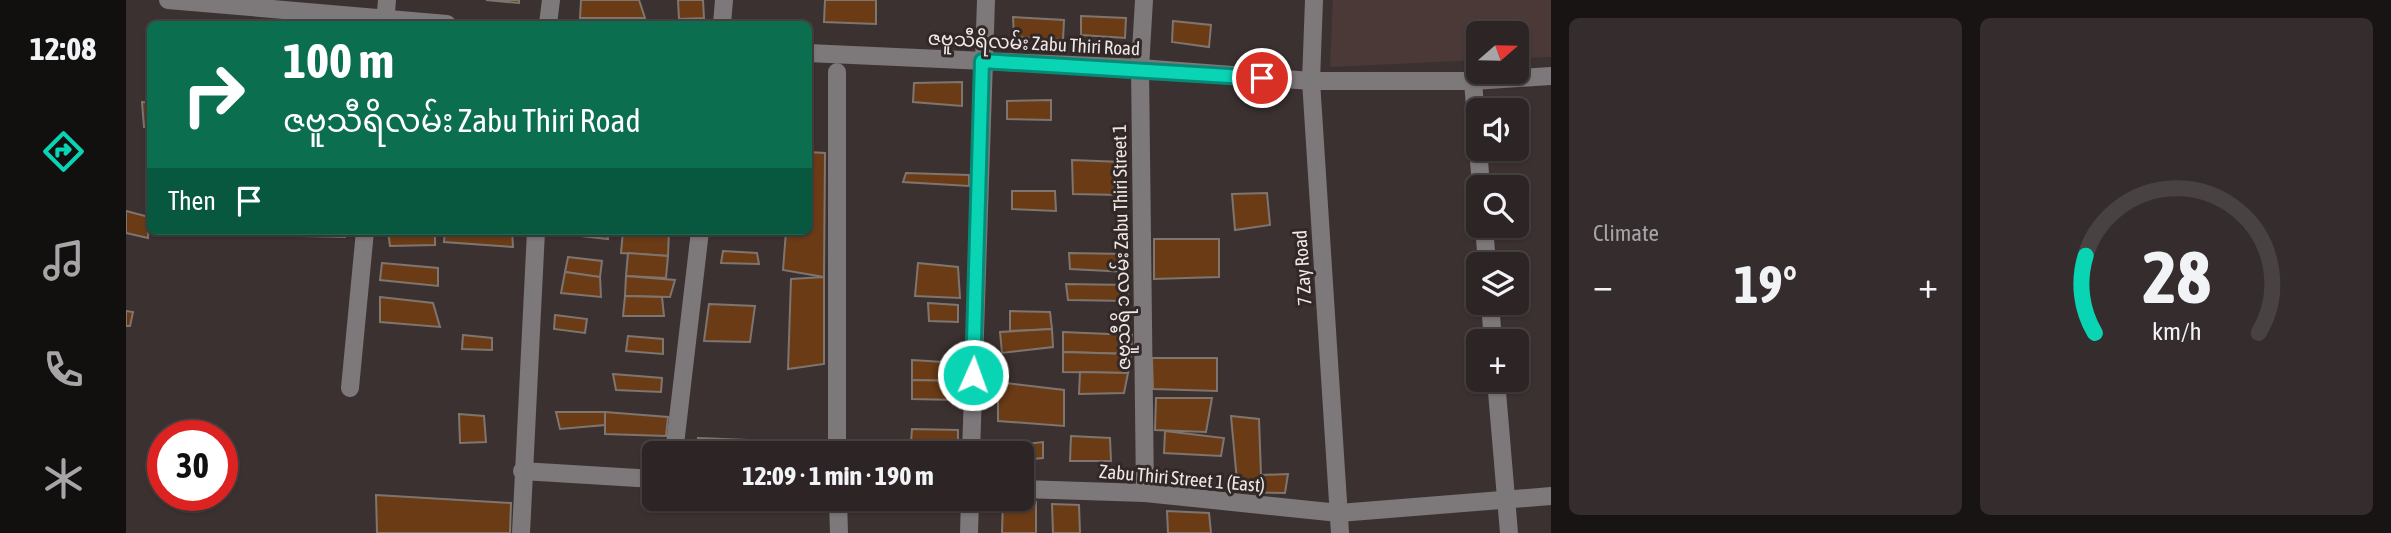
<!DOCTYPE html>
<html lang="en">
<head>
<meta charset="utf-8">
<style>
	:root { --surface:#2d2525; --page:#352d2d; --text:#f1f3f6; --muted:#a7a5a7; --line:#484242; --accent:#09d5b5 }
	body { margin:0; font-family:"Asap Condensed","Noto Sans Myanmar",sans-serif; background:var(--page); color:var(--text); height:100vh; display:flex; flex-direction:column; font-size:26px; white-space:nowrap }
	* { box-sizing:border-box; margin:0 }
	p { font-size:23px; color:var(--muted) }
	.icon { flex:none; width:38px; height:38px; fill:none; stroke:currentColor; stroke-width:2; stroke-linecap:round; stroke-linejoin:round }
	.map { position:relative; flex:1; overflow:hidden }
	.drawer { display:flex; flex-direction:column; gap:18px; padding:18px; background:#191414; width:840px }
	.drawer>* { flex:none }
	.top-card { position:absolute; left:21px; top:21px; width:665px; height:214px; border-radius:10px; box-shadow:0 2px 5px #0004,0 0 0 2px var(--line); background:#0b6e4f; color:#fff; overflow:hidden }
	.needle { width:46px; rotate:70deg }
	.controls { position:absolute; left:1340px; top:21px; display:grid; gap:14px }
	.controls a { display:grid; place-items:center; width:63px; height:63px; border-radius:10px; background:var(--surface); box-shadow:0 2px 5px #0004,0 0 0 2px var(--line); font-size:35px }
	.speed { position:absolute; left:21px; top:420px; display:flex; gap:14px; font-size:35px; font-weight:700; text-align:center }
	.speed>* { display:grid; place-content:center; width:91px; height:91px; border-radius:50%; background:var(--surface); box-shadow:0 2px 5px #0004,0 0 0 2px var(--line); line-height:1 }
	.speed .limit { border:10px solid #d22; background:#fff; color:#111 }
	.pin { position:absolute; display:grid; place-items:center; width:60px; height:60px; color:#fff; margin:-30px; border:4px solid #fff; border-radius:50%; box-shadow:0 2px 7px #0007 }
	.me { position:absolute; width:77px; margin:-38px; rotate:2deg; stroke-linejoin:round; filter:drop-shadow(0 0 5px #0008) }
	.turn { display:flex; align-items:center; gap:24px; height:147px; padding:0 21px; font-size:32px }
	.turn .icon { width:91px; height:91px; stroke-width:2.5 }
	.turn b { display:block; font-size:49px; line-height:60px }
	.then { display:flex; align-items:center; height:66px; padding:0 21px; background:#0003; gap:14px; font-size:26px }
	.big { font-size:52px; font-weight:700; line-height:1.1 }
	.drawer .card { flex:1; display:flex; flex-direction:column; justify-content:center; gap:10px; min-width:0; padding:0 24px; border-radius:10px; background:var(--page) }
	.drawer .dial { align-items:center; gap:0 }
	.dial svg { height:182px; overflow:visible; fill:none; stroke:var(--line); stroke-width:7; stroke-linecap:round; text-anchor:middle }
	.dial text { fill:var(--text); stroke:none }
	.heat { display:flex; justify-content:space-between; align-items:center; font-size:38px; direction:ltr }
	.drawer .tiles { flex:1; display:grid; gap:18px; grid-template-columns:repeat(2,1fr) }
	.trip { position:absolute; left:516px; top:441px; width:392px; height:70px; border-radius:10px; background:var(--surface); box-shadow:0 2px 5px #0004,0 0 0 2px var(--line); font-weight:700; line-height:70px; text-align:center }
	main { display:flex; flex:1; min-height:0 }
	.menu { display:flex; flex-direction:column; width:126px; justify-content:space-around; align-items:center; background:#120f0f; color:var(--muted) }
	.menu .icon { width:49px; height:49px }
	.menu .selected { color:var(--accent) }
	.menu b { font-size:32px; color:var(--text) }
	.map>svg:first-child { display:block }
	.built { fill:#4a3937 }
	.building { fill:#6b3b16; stroke:#7e756f; stroke-width:2 }
	.lines { fill:none; stroke-linecap:round; stroke-linejoin:round }
	.minor { stroke:#7d787a; stroke-width:18 }
	.route-casing { stroke:#068a76; stroke-width:18 }
	.route { stroke:#09d5b5; stroke-width:12 }
	.labels { text-anchor:middle; stroke-width:6; stroke-linejoin:round; paint-order:stroke }
	.street-label { font-size:19px; fill:#efe8e7; stroke:#312827 }
</style>
</head>
<body>
<main>
<nav class="menu">
<b>12:08</b>
<svg class="icon selected" aria-label="directions" viewBox="0 0 24 24"><path d="M12 3l9 9-9 9-9-9zM9 14v-3h6M13 9l2 2-2 2"/></svg>
<svg class="icon" aria-label="music" viewBox="0 0 24 24"><path d="M9 18V5l10-2v13"/><circle cx="6" cy="18" r="3"/><circle cx="16" cy="16" r="3"/></svg>
<svg class="icon" aria-label="phone" viewBox="0 0 24 24"><path d="M5 4h4l2 5-3 2q2 4 5 5l2-3 5 2v4C11 20 4 13 5 4z"/></svg>
<svg class="icon" aria-label="climate" viewBox="0 0 24 24"><path d="M12 3v18M4 7l16 10M4 17L20 7"/></svg>
</nav>
<div class="map">
<svg width="1425" height="533" viewBox="0 0 1425 533">
	<rect width="100%" height="100%" fill="#3c3131"/>
	<!-- built -->
	<polygon class="built" points="1207,0 1425,0 1425,57 1391,58 1391,33 1353,33 1353,60 1204,67"/>
	<!-- building -->
	<g class="building">
		<polygon points="360,0 393,0 393,3"/>
		<polygon points="455,0 513,0 519,18 454,18"/>
		<polygon points="552,0 577,0 578,18 553,19"/>
		<polygon points="699,0 750,0 750,24 698,22"/>
		<polygon points="955,16 1000,18 999,38 955,35"/>
		<polygon points="887,17 938,20 937,40 888,37"/>
		<polygon points="1047,21 1085,25 1083,47 1046,42"/>
		<polygon points="836,82 836,106 787,102 788,83"/>
		<polygon points="925,100 925,120 881,119 881,101"/>
		<polygon points="16,102 24,103 24,127 18,127"/>
		<polygon points="682,152 699,153 698,277 657,270 660,231 682,231"/>
		<polygon points="946,160 996,162 993,195 947,194"/>
		<polygon points="780,173 843,175 843,186 777,182"/>
		<polygon points="886,191 929,191 930,211 886,209"/>
		<polygon points="1141,193 1144,225 1109,230 1106,194"/>
		<polygon points="0,211 23,217 22,238 0,233"/>
		<polygon points="175,231 219,231 219,237 175,236"/>
		<polygon points="262,231 309,231 309,245 264,246"/>
		<polygon points="319,231 386,231 387,247 318,242"/>
		<polygon points="437,231 481,231 482,239 436,234"/>
		<polygon points="497,231 543,231 542,256 495,253"/>
		<polygon points="1028,239 1093,239 1093,277 1028,279"/>
		<polygon points="597,251 631,253 633,264 595,263"/>
		<polygon points="502,253 542,256 540,278 500,276"/>
		<polygon points="943,253 1000,254 1001,272 944,269"/>
		<polygon points="442,257 476,261 474,277 439,272"/>
		<polygon points="256,263 312,268 312,286 254,280"/>
		<polygon points="792,263 832,267 834,298 789,296"/>
		<polygon points="439,272 474,277 475,297 435,293"/>
		<polygon points="500,276 549,280 544,297 499,296"/>
		<polygon points="698,277 698,364 662,369 665,279"/>
		<polygon points="940,284 1001,285 1002,301 942,300"/>
		<polygon points="499,296 536,297 538,316 497,316"/>
		<polygon points="254,297 307,303 314,327 254,322"/>
		<polygon points="802,303 832,305 832,322 803,321"/>
		<polygon points="583,304 629,306 624,342 578,341"/>
		<polygon points="0,311 7,312 4,326 0,326"/>
		<polygon points="884,311 924,312 926,329 884,331"/>
		<polygon points="429,315 461,319 459,333 428,329"/>
		<polygon points="926,329 927,347 876,353 874,332"/>
		<polygon points="937,332 1006,335 1005,354 937,352"/>
		<polygon points="337,335 366,338 366,350 336,349"/>
		<polygon points="502,336 537,339 537,354 500,351"/>
		<polygon points="937,352 1005,354 1002,373 937,372"/>
		<polygon points="1026,358 1091,358 1091,391 1027,389"/>
		<polygon points="786,360 833,363 833,381 786,380"/>
		<polygon points="954,372 1002,373 998,393 953,394"/>
		<polygon points="487,374 536,378 535,392 490,390"/>
		<polygon points="786,380 833,381 832,400 786,399"/>
		<polygon points="872,382 938,390 938,426 872,421"/>
		<polygon points="1030,398 1086,398 1080,432 1029,430"/>
		<polygon points="430,412 479,412 479,425 434,429"/>
		<polygon points="479,412 542,417 540,436 479,434"/>
		<polygon points="333,414 358,416 360,442 334,443"/>
		<polygon points="1105,416 1133,419 1135,475 1162,474 1159,493 1112,492"/>
		<polygon points="786,429 832,430 832,445 785,442"/>
		<polygon points="1039,431 1098,438 1095,456 1038,453"/>
		<polygon points="945,436 984,438 985,461 944,461"/>
		<polygon points="572,438 621,440 619,453 573,453"/>
		<polygon points="917,442 917,458 896,460 896,453 880,453 880,446"/>
		<polygon points="250,495 385,503 384,533 251,533"/>
		<polygon points="877,499 910,502 910,533 876,533"/>
		<polygon points="926,504 953,505 954,533 927,533"/>
		<polygon points="1041,511 1083,513 1085,533 1042,533"/>
	</g>
	<g class="lines">
		<!-- minor -->
		<g class="minor">
			<polyline points="42,0 321,24"/>
			<polyline points="1018,0 1014,68 1019,493"/>
			<polyline points="1188,0 1185,81 1214,533"/>
			<polyline points="259,24 261,0"/>
			<polyline points="422,24 425,0"/>
			<polyline points="596,24 598,0"/>
			<polyline points="682,53 1014,68 1185,81 1347,81 1425,76"/>
			<polyline points="711,72 711,453"/>
			<polyline points="1347,81 1355,187"/>
			<polyline points="1358,226 1361,264"/>
			<polyline points="1364,303 1367,341"/>
			<polyline points="1370,380 1383,533"/>
			<polyline points="224,388 239,231"/>
			<polyline points="548,453 574,231"/>
			<polyline points="845,453 860,0"/>
			<polyline points="396,471 528,479"/>
			<polyline points="896,489 1019,493 1213,513 1425,496"/>
			<polyline points="712,499 713,533"/>
			<polyline points="395,533 410,231"/>
			<polyline points="843,533 844,499"/>
		</g>
	</g>
	<g class="lines">
		<!-- route casing -->
		<g class="route-casing">
			<polyline id="route" points="847,375 856,61 1136,78"/>
		</g>
		<!-- route -->
		<use href="#route" class="route"/>
	</g>
	<g class="labels">
		<!-- street labels -->
		<g class="street-label">
			<text transform="translate(908 43) rotate(3)" y="7">ဇဗူသီရိလမ်း Zabu Thiri Road</text>
			<text transform="translate(995 247) rotate(-91)" y="7">ဇဗူသီရိ ၁ လမ်း Zabu Thiri Street 1</text>
			<text transform="translate(1176 268) rotate(-94)" y="7">7 Zay Road</text>
			<text transform="translate(1056 478) rotate(5)" y="7">Zabu Thiri Street 1 (East)</text>
		</g>
	</g>
</svg>
<div class="controls">
<a><svg class="needle" viewBox="-14 -14 28 28"><path d="M0-13l5 13h-10z" fill="#e53935"/><path d="M0 13l5-13h-10z" fill="#a7a5a7"/></svg></a>
<a><svg class="icon" aria-label="sound" viewBox="0 0 24 24"><path d="M4 9h4l5-4v14l-5-4H4zM17 9q2 3 0 6"/></svg></a>
<a><svg class="icon" aria-label="search" viewBox="0 0 24 24"><circle cx="10" cy="10" r="6"/><path d="M15 15l6 6"/></svg></a>
<a><svg class="icon" aria-label="layers" viewBox="0 0 24 24"><path d="M12 4l9 5-9 5-9-5zM3 14l9 5 9-5"/></svg></a>
<a>+</a>
</div>
<div class="speed"><div class="limit">30</div></div>
<div class="pin" style="left:1136px;top:78px;background:#d93025"><svg class="icon" aria-label="arrive" viewBox="0 0 24 24"><path d="M6 21V4h12l-3 4 3 4H6"/></svg></div>
<svg class="me" style="left:847px;top:375px" viewBox="-20 -20 40 40"><circle r="17" fill="#09d5b5" stroke="#fff" stroke-width="3"/><path d="M0-11L8 9 0 5-8 9z" fill="#fff"/></svg>
<div class="trip">12:09 · 1 min · 190 m</div>
<div class="top-card">
<div class="turn"><svg class="icon" aria-label="right" viewBox="0 0 24 24"><path d="M7 20v-9h11M14 6l5 5-5 5"/></svg><div><b>100 m</b>ဇဗူသီရိလမ်း Zabu Thiri Road</div></div>
<div class="then">Then<svg class="icon" aria-label="arrive" viewBox="0 0 24 24"><path d="M6 21V4h12l-3 4 3 4H6"/></svg></div>
</div>
</div>
<section class="drawer">
<div class="tiles">
<div class="card"><p>Climate</p>
<div class="heat"><a>−</a><b class="big">19°</b><a>+</a></div>
</div>
<div class="card dial"><svg viewBox="0 0 100 80">
<path d="M14 69A42 42 0 1 1 86 69"/>
<path d="M14 69A42 42 0 0 1 10 35" stroke="#09d5b5"/>
<text x="50" y="56" font-size="32" font-weight="700">28</text>
<text x="50" y="72" font-size="11">km/h</text>
</svg></div>
</div>
</section>
</main>
</body>
</html>
